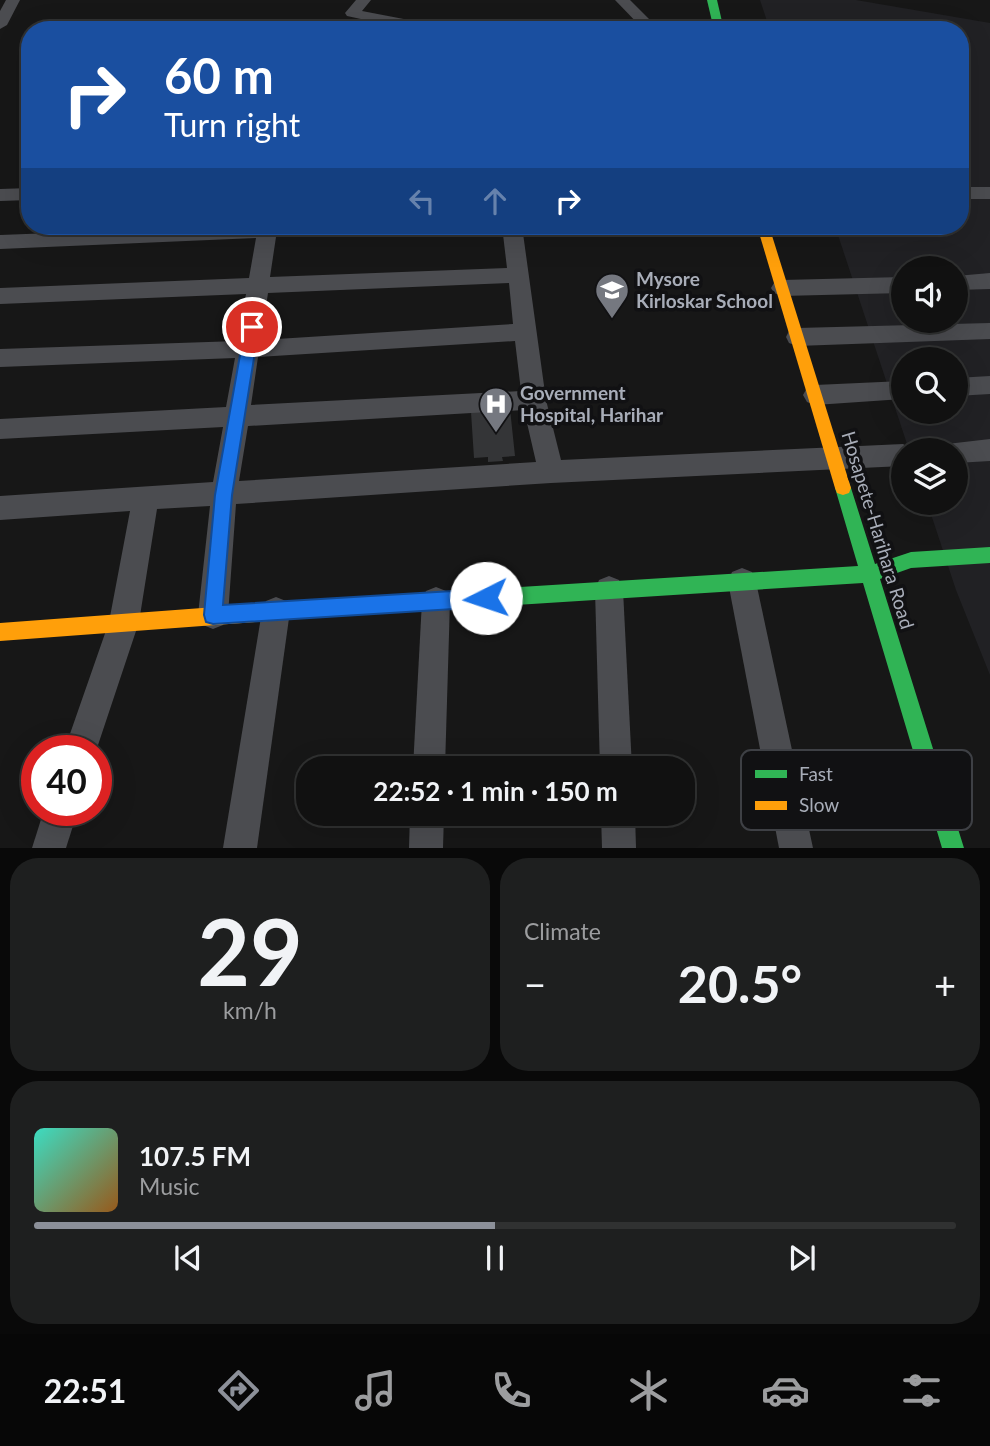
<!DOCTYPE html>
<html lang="en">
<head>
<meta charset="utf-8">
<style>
	:root { --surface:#111; --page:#1e1f1f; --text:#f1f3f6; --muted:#9c9d9f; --line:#303131; --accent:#8c9099 }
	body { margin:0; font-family:Lato,sans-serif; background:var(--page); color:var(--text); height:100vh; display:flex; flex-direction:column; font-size:26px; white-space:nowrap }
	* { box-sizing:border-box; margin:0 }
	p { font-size:23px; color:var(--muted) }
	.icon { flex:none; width:38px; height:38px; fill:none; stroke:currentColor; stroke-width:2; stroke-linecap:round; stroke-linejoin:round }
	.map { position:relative; height:848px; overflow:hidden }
	.drawer { display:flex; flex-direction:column; gap:10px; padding:10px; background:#090909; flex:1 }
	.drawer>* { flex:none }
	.hud { position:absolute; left:21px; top:21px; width:948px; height:214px; border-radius:28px; box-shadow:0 7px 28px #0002,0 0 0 2px var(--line); background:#1a4fa0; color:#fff; overflow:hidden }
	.fabs { position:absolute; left:891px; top:256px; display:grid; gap:14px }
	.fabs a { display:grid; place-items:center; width:77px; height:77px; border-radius:50%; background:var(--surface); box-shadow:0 7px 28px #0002,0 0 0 2px var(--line); font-size:35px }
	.speed { position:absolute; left:21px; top:735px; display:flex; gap:14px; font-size:35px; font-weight:700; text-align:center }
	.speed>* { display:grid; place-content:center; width:91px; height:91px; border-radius:50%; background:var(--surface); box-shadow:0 7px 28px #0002,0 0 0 2px var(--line); line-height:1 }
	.speed .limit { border:10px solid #d22; background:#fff; color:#111 }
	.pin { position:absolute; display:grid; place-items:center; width:60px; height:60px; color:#fff; margin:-30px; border:4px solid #fff; border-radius:50%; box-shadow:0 2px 7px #0007 }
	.me { position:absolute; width:77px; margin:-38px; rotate:266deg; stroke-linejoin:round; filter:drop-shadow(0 0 5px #0008) }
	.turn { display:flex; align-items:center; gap:24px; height:147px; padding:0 28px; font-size:32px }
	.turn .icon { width:91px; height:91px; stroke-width:2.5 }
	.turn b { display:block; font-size:49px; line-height:60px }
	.lanes { display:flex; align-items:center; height:66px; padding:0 28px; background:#0003; justify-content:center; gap:35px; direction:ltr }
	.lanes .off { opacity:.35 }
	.big { font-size:52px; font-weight:700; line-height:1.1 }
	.drawer .widget { flex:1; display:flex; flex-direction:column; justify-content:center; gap:10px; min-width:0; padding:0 24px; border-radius:28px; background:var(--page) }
	.drawer .dial { align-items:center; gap:0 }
	.dial b { font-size:91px; line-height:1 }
	.song { display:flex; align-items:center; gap:21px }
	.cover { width:84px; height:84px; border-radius:10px; background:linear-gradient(135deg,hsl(170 70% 55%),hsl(30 70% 35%)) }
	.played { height:7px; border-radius:4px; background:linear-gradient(90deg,var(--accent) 50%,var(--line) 50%) }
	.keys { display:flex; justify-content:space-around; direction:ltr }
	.heat { display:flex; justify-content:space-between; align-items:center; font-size:38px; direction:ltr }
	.drawer .tiles { flex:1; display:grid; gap:10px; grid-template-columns:1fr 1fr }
	.widget:last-child { grid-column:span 2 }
	.trip { position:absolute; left:296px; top:756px; width:399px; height:70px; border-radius:28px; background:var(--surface); box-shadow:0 7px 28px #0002,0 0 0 2px var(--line); font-weight:700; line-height:70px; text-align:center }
	.tabs { display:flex; height:112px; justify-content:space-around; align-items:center; background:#070707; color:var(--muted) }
	.tabs .icon { width:49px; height:49px }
	.tabs .selected { color:var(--accent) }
	.tabs b { font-size:32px; color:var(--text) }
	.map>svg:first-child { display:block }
	.built { fill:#212124; fill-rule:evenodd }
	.building { fill:#343537 }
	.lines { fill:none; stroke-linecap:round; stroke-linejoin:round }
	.street { fill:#4b4c50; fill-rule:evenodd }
	.fast { fill:#30b455; fill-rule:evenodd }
	.slow { fill:#ff9f0a; fill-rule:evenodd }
	.route { fill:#1a73e8; stroke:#114b97; stroke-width:2 }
	.labels { text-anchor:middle; stroke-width:7; stroke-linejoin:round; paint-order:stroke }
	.poi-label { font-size:19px; font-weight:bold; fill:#a8adb8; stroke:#111113; text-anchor:start }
	.street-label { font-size:19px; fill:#a8adb8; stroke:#111113 }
	.key { fill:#111113; stroke:#3e4045; stroke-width:2 }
	.key-label { font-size:19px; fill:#a8adb8 }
</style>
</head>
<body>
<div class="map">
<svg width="990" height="848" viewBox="0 0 990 848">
	<rect width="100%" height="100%" fill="#171717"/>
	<!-- built -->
	<path class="built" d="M 760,0 L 856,0 L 990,23 L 990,675 L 956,590 L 927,502 L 956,502 L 956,450 L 909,450 L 835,226 L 961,226 L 961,30 L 770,30 ZM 903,268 L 956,268 L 956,320 L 903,320 ZM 903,359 L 956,359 L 956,411 L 903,411 Z"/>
	<!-- building -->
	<polygon class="building" points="510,409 515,456 502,457 503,461 488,462 488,457 474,458 471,412"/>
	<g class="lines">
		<!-- street -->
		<g class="street">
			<polygon points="6,0 20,0 7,25 0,29 0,11"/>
			<polygon points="356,0 371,0 362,11 435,25 442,30 412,30 347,16 345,13"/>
			<polygon points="615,0 630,0 660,30 644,30"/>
			<rect x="961" y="187" width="29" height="12"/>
			<polygon points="30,188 30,200 0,201 0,189"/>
			<path d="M 235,226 L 404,226 L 401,231 L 394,233 L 276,237 L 270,277 L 507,268 L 502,226 L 522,226 L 546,400 L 561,460 L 903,444 L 913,450 L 903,450 L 903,466 L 551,483 L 236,504 L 228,615 L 223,625 L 213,629 L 203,625 L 198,615 L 210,506 L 157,509 L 139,622 L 96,751 L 64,751 L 109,622 L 130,511 L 0,520 L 0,496 L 213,482 L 223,427 L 0,439 L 0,419 L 226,407 L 235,358 L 0,367 L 0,349 L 238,341 L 246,294 L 0,304 L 0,288 L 249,278 L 256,238 L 0,249 L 0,235 ZM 509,283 L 513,324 L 261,340 L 268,293 ZM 515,341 L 521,391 L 251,405 L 258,357 ZM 524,410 L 536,462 L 239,481 L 248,426 Z"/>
			<polygon points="990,273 990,289 956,290 956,276"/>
			<polygon points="903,277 903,293 782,296 774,293 771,288 774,283 782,280"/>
			<polygon points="990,323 990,339 797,346 789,343 786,337 789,331 797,328"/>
			<polygon points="990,376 990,394 956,396 956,378"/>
			<polygon points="903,381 903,399 815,405 807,402 803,395 807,388 815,385"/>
			<polygon points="990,439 990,461 956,463 956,450 945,450 947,444"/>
			<polygon points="742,568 752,572 756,582 813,848 779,848 728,582 732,572"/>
			<polygon points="609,576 619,580 623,590 632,768 600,768 595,590 599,580"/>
			<polygon points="436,587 446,591 450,601 445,768 413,768 422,601 426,591"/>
			<polygon points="276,597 286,601 290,611 257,848 223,848 262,611 266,601"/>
			<polygon points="44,810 78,810 66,848 32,848"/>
			<polygon points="410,814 444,814 443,848 409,848"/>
			<polygon points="601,814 635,814 636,848 602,848"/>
		</g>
		<!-- fast -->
		<g class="fast">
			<polygon points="707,0 717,0 724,30 714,30"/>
			<polygon points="843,481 849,483 851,488 875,564 911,552 990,547 990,563 911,568 880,579 964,848 942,848 863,583 308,618 301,615 299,609 301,603 308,600 858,566 835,488 837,483"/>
		</g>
		<!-- slow -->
		<g class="slow">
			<polygon points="757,226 769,226 851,488 849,493 843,495 837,493 835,488"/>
			<polygon points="308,600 315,603 317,609 315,615 308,618 0,641 0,623"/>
		</g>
	</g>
	<!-- route -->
	<polygon class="route" points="252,322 259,327 232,495 223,605 486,589 492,592 495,598 492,604 486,607 213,624 206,622 204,615 215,495 245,327"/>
	<!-- icons -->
	<defs>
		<g id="school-pin" transform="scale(1.75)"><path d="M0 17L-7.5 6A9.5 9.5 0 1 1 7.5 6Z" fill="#757880" stroke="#111113"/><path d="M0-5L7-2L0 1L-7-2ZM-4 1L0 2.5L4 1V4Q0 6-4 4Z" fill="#fff"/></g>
		<g id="hospital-pin" transform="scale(1.75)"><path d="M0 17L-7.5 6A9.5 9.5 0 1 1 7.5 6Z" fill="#757880" stroke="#111113"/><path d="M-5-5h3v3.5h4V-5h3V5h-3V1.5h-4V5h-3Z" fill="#fff"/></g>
	</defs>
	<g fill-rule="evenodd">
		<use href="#school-pin" x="612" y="290"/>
		<use href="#hospital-pin" x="496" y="404"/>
	</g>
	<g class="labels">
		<!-- poi labels -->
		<g class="poi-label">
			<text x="636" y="286">Mysore<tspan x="636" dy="22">Kirloskar School</tspan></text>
			<text x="520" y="400">Government<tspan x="520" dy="22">Hospital, Harihar</tspan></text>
		</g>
		<!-- street labels -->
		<g class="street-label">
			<text transform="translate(878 530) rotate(73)" y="7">Hosapete-Harihara Road</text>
		</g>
	</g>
	<!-- legend -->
	<rect x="741" y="750" width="231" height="80" rx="10" class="key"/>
	<rect x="755" y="770" width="32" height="8" fill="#30b455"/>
	<rect x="755" y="801" width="32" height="9" fill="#ff9f0a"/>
	<g class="key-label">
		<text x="799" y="781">Fast</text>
		<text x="799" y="812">Slow</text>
	</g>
</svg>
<div class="fabs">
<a><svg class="icon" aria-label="sound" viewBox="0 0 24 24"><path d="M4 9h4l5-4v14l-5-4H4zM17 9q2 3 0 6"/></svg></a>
<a><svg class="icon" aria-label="search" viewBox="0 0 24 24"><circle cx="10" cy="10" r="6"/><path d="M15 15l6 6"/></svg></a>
<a><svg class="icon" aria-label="layers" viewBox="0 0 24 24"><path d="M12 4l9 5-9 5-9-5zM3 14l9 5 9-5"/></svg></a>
</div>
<div class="speed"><div class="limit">40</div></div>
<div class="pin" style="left:252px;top:327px;background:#d93025"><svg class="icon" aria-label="arrive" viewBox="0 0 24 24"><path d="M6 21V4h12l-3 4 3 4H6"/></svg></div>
<svg class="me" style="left:486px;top:598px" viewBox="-20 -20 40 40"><circle r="19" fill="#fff"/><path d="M0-13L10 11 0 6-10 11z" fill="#1a73e8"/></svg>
<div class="trip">22:52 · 1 min · 150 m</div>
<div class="hud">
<div class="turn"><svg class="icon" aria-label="right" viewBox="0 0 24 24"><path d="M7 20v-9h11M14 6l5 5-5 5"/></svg><div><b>60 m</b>Turn right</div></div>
<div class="lanes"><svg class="icon off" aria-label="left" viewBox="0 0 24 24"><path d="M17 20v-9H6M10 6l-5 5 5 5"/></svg><svg class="icon off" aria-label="ahead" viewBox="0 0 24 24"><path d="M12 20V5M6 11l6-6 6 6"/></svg><svg class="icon" aria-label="right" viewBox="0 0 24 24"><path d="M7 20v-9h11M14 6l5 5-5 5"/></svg></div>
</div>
</div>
<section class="drawer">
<div class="tiles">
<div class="widget dial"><b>29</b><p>km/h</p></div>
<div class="widget"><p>Climate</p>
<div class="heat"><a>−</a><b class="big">20.5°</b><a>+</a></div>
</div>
<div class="widget">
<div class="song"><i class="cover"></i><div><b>107.5 FM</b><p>Music</p></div></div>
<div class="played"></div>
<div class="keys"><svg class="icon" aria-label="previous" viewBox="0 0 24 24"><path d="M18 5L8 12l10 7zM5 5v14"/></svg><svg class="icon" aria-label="pause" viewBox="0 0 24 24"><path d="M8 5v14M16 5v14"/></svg><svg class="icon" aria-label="next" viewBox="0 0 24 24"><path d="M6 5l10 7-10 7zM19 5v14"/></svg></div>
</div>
</div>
</section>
<nav class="tabs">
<b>22:51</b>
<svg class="icon selected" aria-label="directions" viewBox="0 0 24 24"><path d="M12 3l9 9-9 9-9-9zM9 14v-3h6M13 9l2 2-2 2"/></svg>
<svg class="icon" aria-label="music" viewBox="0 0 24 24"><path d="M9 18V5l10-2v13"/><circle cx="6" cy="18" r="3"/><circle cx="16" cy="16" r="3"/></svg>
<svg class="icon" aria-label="phone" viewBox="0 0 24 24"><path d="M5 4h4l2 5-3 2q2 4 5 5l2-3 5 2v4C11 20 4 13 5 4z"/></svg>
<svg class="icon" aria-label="climate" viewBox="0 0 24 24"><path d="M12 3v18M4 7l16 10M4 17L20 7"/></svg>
<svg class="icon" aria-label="car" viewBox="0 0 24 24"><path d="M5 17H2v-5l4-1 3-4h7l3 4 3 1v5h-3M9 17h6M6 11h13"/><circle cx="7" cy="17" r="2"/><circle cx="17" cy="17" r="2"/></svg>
<svg class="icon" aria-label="filters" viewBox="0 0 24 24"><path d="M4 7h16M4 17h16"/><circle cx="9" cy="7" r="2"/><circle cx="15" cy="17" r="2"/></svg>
</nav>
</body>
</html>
